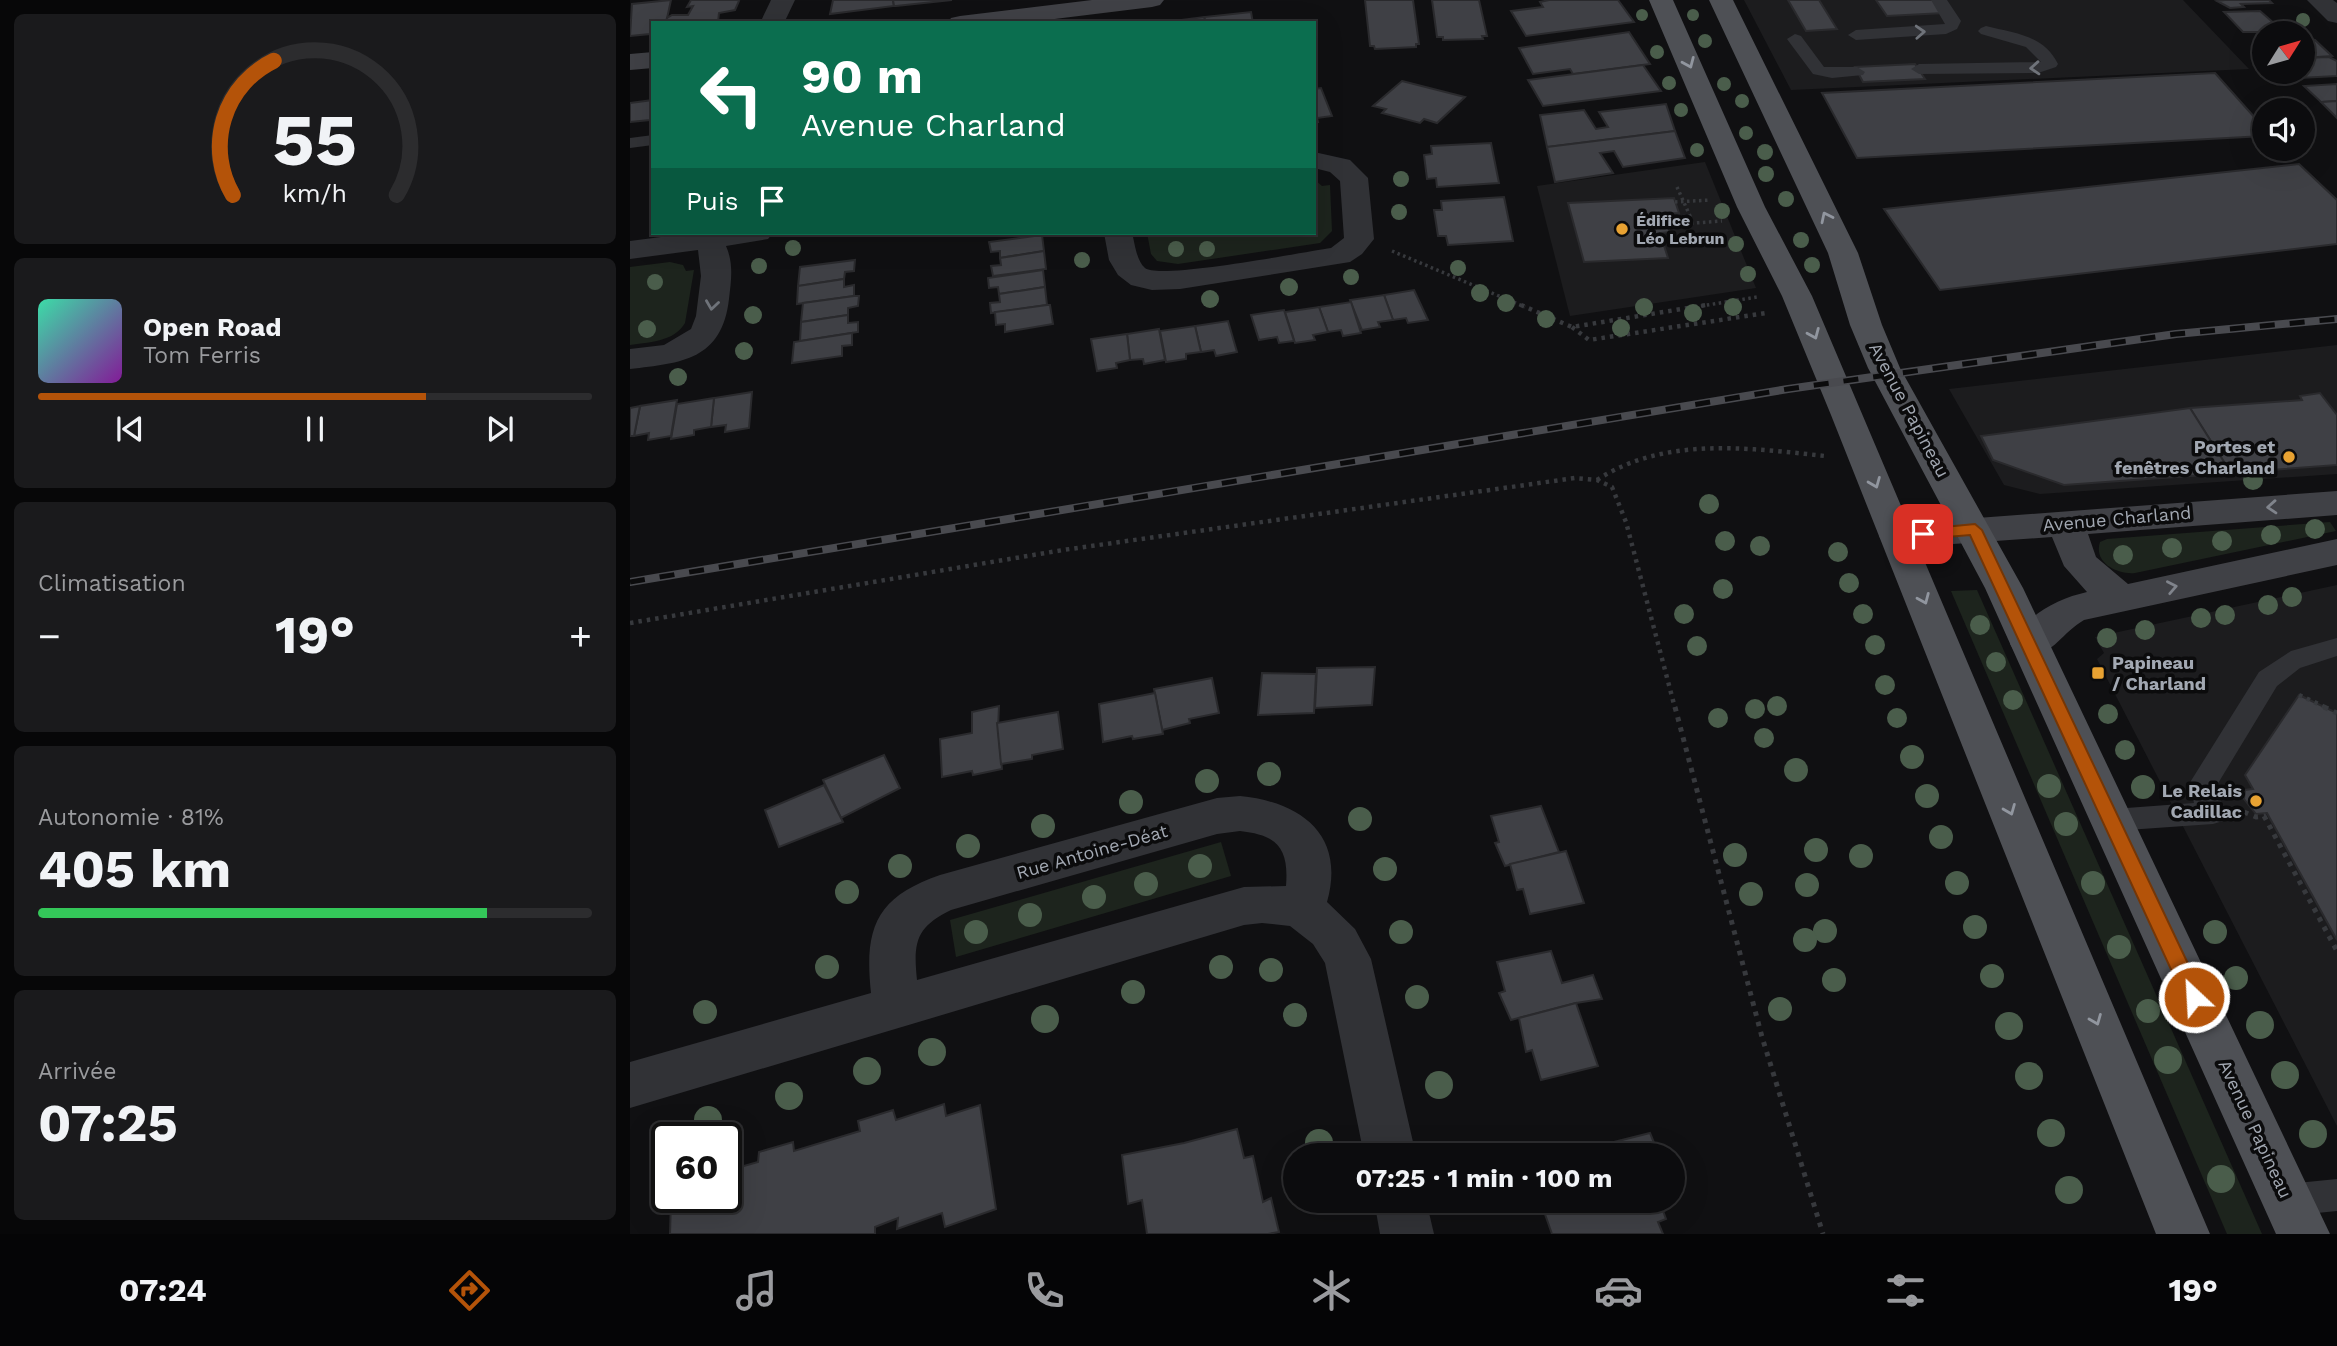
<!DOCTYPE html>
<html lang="fr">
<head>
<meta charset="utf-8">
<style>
	:root { --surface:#0c0c0e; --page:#1a1a1c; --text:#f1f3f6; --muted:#9a9b9e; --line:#2c2c2e; --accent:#b45309 }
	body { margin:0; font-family:"Work Sans",sans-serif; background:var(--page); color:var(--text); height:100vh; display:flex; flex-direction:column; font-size:26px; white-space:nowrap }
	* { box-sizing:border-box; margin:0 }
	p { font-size:23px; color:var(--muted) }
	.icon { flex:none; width:38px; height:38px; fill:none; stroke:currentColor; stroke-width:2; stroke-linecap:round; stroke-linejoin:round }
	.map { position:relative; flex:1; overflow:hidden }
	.drawer { display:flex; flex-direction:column; gap:14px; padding:14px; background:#070708; width:630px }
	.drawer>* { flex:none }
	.guide { position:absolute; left:21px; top:21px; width:665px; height:214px; border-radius:0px; box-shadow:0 7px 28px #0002,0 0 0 2px var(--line); background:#0b6e4f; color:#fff; overflow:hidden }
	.needle { width:46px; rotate:53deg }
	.fabs { position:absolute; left:1622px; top:21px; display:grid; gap:14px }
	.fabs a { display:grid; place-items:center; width:63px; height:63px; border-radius:50%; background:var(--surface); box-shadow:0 7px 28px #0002,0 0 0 2px var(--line); font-size:35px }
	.speed { position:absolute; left:21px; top:1122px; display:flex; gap:14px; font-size:35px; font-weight:700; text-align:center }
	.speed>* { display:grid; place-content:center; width:91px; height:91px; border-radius:50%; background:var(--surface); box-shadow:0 7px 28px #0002,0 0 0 2px var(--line); line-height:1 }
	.speed .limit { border:4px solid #111; border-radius:10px; background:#fff; color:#111 }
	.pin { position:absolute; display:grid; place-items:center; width:60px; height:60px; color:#fff; margin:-30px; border-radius:14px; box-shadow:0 4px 10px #0006 }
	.me { position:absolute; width:77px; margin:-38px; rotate:335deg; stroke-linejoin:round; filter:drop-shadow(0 0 5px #0008) }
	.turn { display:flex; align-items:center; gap:24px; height:147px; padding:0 35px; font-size:32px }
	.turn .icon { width:91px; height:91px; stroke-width:2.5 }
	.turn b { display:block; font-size:49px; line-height:60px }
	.then { display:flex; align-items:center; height:66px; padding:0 35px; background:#0003; gap:14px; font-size:26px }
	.big { font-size:52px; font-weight:700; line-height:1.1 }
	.drawer .widget { flex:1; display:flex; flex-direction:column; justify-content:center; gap:10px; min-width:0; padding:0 24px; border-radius:10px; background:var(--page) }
	.drawer .dial { align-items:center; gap:0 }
	.dial svg { height:182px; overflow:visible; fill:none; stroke:var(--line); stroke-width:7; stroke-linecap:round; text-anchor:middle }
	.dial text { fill:var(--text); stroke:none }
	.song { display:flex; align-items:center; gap:21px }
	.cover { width:84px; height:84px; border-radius:10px; background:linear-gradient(135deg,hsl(160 70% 55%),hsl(290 70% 35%)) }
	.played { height:7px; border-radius:4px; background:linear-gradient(90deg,var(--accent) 70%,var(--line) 70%) }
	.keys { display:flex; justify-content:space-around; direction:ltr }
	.heat { display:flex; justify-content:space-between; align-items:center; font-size:38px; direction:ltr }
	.charge { height:10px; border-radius:5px; background:linear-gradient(90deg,#34c759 81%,var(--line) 0) }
	.trip { position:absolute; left:653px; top:1143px; width:402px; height:70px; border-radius:35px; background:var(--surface); box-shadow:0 7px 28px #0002,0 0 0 2px var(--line); font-weight:700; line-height:70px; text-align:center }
	.menu { display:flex; height:112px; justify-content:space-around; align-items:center; background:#050506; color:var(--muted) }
	.menu .icon { width:49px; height:49px }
	.menu .active { color:var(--accent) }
	.menu b { font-size:32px; color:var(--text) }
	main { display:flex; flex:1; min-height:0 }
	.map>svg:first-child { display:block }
	.built { fill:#1c1c1e }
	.green { fill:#1d241d }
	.building { fill:#3f4045; stroke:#2a2a2d; stroke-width:2 }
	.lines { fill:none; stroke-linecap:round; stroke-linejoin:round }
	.path-far2 { stroke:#37393d; stroke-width:3.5; stroke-dasharray:2.5 3.5; stroke-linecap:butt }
	.path-far1 { stroke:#37393d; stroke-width:4.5; stroke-dasharray:3.5 5; stroke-linecap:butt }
	.path { stroke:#37393d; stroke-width:5; stroke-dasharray:4.5 6; stroke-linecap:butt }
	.lane { fill:#313236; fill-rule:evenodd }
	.street { fill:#313236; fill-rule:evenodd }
	.secondary { fill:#404146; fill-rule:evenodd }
	.primary { fill:#4e5055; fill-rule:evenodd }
	.rail-casing { stroke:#494a4f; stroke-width:8 }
	.rail { stroke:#0b0b0c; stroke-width:5; stroke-dasharray:15; stroke-linecap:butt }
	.tree { fill:#4a5d4b }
	.oneway { stroke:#6f737a }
	.oneway2 { stroke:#91969f }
	.oneway3 { stroke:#80848c }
	.route { fill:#b45309; stroke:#753606; stroke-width:2 }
	.poi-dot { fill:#e8a232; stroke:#0b0b0c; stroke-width:2.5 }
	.labels { text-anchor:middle; stroke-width:7; stroke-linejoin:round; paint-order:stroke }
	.far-poi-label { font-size:16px; font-weight:bold; fill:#a2a8b2; stroke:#0b0b0c; text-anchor:start }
	.street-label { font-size:18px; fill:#a2a8b2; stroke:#0b0b0c }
	.poi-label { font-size:18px; font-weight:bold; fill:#a2a8b2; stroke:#0b0b0c; text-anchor:end }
</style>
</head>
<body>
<main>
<section class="drawer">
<div class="widget dial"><svg viewBox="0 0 100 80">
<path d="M14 69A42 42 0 1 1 86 69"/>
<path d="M14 69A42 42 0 0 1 32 10" stroke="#b45309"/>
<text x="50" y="56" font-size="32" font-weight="700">55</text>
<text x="50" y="72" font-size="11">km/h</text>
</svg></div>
<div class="widget">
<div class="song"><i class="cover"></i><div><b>Open Road</b><p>Tom Ferris</p></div></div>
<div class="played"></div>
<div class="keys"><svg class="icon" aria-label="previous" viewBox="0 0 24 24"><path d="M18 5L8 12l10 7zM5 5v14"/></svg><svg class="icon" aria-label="pause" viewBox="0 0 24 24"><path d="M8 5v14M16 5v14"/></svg><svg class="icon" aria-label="next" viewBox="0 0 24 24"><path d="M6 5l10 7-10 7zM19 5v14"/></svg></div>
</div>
<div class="widget"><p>Climatisation</p>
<div class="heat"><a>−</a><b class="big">19°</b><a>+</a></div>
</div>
<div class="widget"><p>Autonomie · 81%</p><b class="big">405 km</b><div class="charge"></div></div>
<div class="widget"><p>Arrivée</p><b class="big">07:25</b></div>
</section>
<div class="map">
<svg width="1707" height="1234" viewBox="0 0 1707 1234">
	<rect width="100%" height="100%" fill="#101012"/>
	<!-- built -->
	<g class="built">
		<polygon points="1114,0 1553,0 1619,69 1161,90"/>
		<polygon points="1075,162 1126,288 940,316 907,186"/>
		<polygon points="1707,345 1707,474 1410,494 1374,485 1319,389"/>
		<polygon points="1707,585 1707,1126 1467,659 1474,653 1465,637"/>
	</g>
	<!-- green -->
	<g class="green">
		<polygon points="684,179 692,186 700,185 702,231 690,243 548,264 527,261 521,254 517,233 684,233"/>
		<path d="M 40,262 L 53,265 L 56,271 L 64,270 L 55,323 C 44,342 19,342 0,345 L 0,267 Z"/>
		<path d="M 1700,522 L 1706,531 L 1505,573 C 1488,575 1463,563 1470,542 L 1477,539 Z"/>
		<polygon points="1347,590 1632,1234 1597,1234 1321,591"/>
		<polygon points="591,842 601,876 326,957 320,920"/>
	</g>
	<!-- building -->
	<g class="building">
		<polygon points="41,0 36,23 23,23 20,34 0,36 2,4"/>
		<polygon points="61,0 107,0 109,1 105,10 89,13 88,22 91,23 36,23 37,18 42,15 58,15 63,6 57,7"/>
		<polygon points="203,0 263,0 264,6 200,14"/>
		<polygon points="263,0 322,0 266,6 264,6"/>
		<polygon points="735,0 783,0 789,44 786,44 786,47 745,49 744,46 740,46"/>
		<polygon points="802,0 849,0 857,36 852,36 853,39 813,40 813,37 807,37"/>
		<polygon points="919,0 988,0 1004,22 896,36 881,11 913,7 910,2"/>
		<polygon points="1158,0 1189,0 1207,29 1176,31"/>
		<polygon points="1246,0 1305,0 1314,13 1257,16"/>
		<polygon points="1595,0 1639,0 1642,3 1611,4 1614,7 1600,8 1587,1"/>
		<polygon points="1630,11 1654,32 1613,32 1594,12"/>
		<polygon points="621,12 623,23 576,23 574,17"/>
		<polygon points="574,17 576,23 528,23"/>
		<polygon points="999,32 1020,64 943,74 940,69 903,74 889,48"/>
		<polygon points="1680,39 1685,40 1702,56 1673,58 1673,40"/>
		<polygon points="1699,57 1707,61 1707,76 1669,78 1663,72 1673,72 1673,58"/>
		<polygon points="1285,64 1295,79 1233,82 1225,67"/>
		<polygon points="1013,65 1031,91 913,106 898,80"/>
		<polygon points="1585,73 1634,128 1634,136 1227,158 1192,93"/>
		<polygon points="772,81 835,97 807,123 794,119 790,123 752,113 756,109 743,106"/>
		<polygon points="1707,84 1707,101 1691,102 1674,86"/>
		<polygon points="691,88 702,116 687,118 688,122 684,122 684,89"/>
		<polygon points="23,100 20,120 0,122 0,103"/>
		<polygon points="1707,101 1707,118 1691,102"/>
		<polygon points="1036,104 1045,131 917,147 910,115 954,110 966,129 978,127 969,112"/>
		<polygon points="1045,131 1055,158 993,167 984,151 970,153 983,173 925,182 917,147"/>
		<polygon points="861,143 869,183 807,187 806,178 797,179 794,155 802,154 801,146"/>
		<polygon points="1669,164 1707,200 1707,244 1310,290 1254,209"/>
		<polygon points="874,197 883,241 818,245 816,236 808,236 804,210 812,210 811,201"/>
		<polygon points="1044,198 1049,213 1033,214 1040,232 1030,233 1038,258 954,262 938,203"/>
		<polygon points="412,235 414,251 370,258 370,251 361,252 359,242"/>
		<polygon points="414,251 416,269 363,276 361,266 371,265 370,258"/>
		<polygon points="225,260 224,271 215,272 214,279 168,286 170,267"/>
		<polygon points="413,270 415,287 369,294 368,287 359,288 358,278"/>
		<polygon points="214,279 214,287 224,285 224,296 167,304 168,286"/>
		<polygon points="415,287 417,305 361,313 360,303 370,302 369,294"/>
		<polygon points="784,290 798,320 778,323 776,318 763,320 754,295"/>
		<polygon points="754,295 763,320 748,322 750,327 732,330 720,300"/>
		<polygon points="224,296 229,296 228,306 218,308 218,315 171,322 173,303"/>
		<polygon points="721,302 731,333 713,336 711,330 698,332 689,307"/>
		<polygon points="417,305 420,305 423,324 375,332 375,324 366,325 365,312"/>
		<polygon points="689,307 698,332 683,335 685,340 665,343 655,312"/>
		<polygon points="654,310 664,341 649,343 647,337 629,340 621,315"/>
		<polygon points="218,315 218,323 228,322 228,332 170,341 171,322"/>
		<polygon points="598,321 607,352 586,356 584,350 571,352 565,326"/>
		<polygon points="565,326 571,352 556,354 556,359 536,362 530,331"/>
		<polygon points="529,329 535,360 514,364 513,359 500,360 497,334"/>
		<polygon points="222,333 222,345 212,346 212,356 162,363 164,342"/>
		<polygon points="497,334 500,360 486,363 487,368 467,371 461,339"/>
		<polygon points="122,392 119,428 95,432 96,425 81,427 84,398"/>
		<polygon points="1690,393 1707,415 1707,465 1601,473 1560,408 1672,400 1670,396"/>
		<polygon points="84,398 81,427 64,430 64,435 41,439 47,404"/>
		<polygon points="47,400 41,436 18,440 19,433 4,436 10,406"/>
		<polygon points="10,406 4,436 0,436 0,408"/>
		<polygon points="1560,408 1601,473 1434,485 1363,460 1351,436"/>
		<polygon points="745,667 742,705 685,708 687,668"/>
		<polygon points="632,673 686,674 684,713 628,715"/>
		<polygon points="582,678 589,713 559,719 560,723 532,730 524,689"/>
		<polygon points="525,693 533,734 503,739 502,736 473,742 469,704"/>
		<polygon points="1669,695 1707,713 1707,940 1637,813 1626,814 1614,799 1615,790 1623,789 1615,775"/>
		<polygon points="369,706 368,729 372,769 343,775 342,771 312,777 310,739 342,733 342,712"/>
		<polygon points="428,712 433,749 402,755 402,759 371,764 367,723"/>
		<polygon points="254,755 270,788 211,818 193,780"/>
		<polygon points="194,785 213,822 149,847 135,810"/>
		<polygon points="911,806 929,852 875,866 865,843 869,842 861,816"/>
		<polygon points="936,851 954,903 900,914 893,889 887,890 880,864"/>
		<polygon points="921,951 932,983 963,975 972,999 946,1003 881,1020 869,993 875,991 867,962"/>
		<polygon points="946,1003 968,1066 911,1080 902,1050 896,1052 889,1018"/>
		<polygon points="314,1104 316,1116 350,1105 366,1209 315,1227 312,1213 267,1229 268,1218 245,1227 245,1234 40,1234 41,1201 54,1197 96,1197 96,1171 128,1162 129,1152 163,1142 164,1151 230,1131 228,1121 263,1110 266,1120"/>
		<polygon points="607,1129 614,1158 623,1156 633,1202 641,1198 649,1232 638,1234 517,1234 512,1200 498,1204 492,1155 554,1143"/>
		<polygon points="1020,1133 1029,1155 932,1155"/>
		<polygon points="910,1200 1029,1200 1036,1219 1028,1222 1033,1234 922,1234"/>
	</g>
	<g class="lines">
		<!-- path-far2 -->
		<g class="path-far2">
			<polyline points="1045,202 1081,200"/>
			<polyline points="1037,214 1039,217 1060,216 1047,187"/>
			<polyline points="1037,225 1092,221"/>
			<polyline points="1032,237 1036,237"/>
			<polyline points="762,251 895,307"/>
			<polyline points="1065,307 1127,297"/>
		</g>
		<!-- path-far1 -->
		<g class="path-far1">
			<polyline points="891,305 942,327 1076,305"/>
			<polyline points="942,327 959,340 1136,313"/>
			<path d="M 967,480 C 1034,436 1119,448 1195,456"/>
			<polyline points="0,623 433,550 945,478 967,480 982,487 996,522 1045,708"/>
			<polyline points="1669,695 1697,708"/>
		</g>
		<!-- path -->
		<g class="path">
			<polyline points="1045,707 1132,1037 1193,1234"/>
			<polyline points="1694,707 1707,713"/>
			<polyline points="1614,812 1626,817 1634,816 1707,951"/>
		</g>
		<!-- lane -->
		<g class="lane">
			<polygon points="1301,0 1317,0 1331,21 1327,29 1316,34 1226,40 1218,35 1226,30 1315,24"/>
			<path d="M 1356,26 C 1384,33 1414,35 1428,64 L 1426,67 L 1408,73 L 1289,74 L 1281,69 L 1289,64 L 1411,62 L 1396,47 L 1351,34 L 1348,31 L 1351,28 Z"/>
			<polygon points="1165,34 1171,36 1194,67 1227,67 1235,72 1233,75 1202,78 1183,74 1157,39"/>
			<polygon points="23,135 23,145 0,148 0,138"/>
			<polygon points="1707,638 1707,656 1670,668 1647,686 1587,785 1589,797 1597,813 1593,821 1583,824 1483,831 1473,828 1469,820 1473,812 1483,809 1564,803 1559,784 1629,672 1661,651"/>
			<polygon points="1707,1179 1707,1211 1657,1216 1645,1212 1640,1200 1645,1188 1657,1184"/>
		</g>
		<!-- street -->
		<g class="street">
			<polygon points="141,0 165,0 154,23 130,23"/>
			<polygon points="1677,0 1703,0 1707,3 1707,23 1698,21"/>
			<path d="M 684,152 L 720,160 L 738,178 L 744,239 L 732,254 L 720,262 L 550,289 L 522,290 L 501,285 L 488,275 L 479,260 L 474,233 L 502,233 C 505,243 506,260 515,268 C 528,280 674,252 701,248 L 714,238 L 710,181 L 700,172 L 684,168 Z"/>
			<path d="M 62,233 L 143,233 L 138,239 L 96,246 C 104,264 101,281 99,299 C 92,360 52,363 0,369 L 0,349 L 34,345 L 61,329 L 66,316 L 71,276 L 68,250 L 0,259 L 0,241 Z"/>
			<path d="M 610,796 C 671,802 716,835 697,902 L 725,929 L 741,959 L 786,1155 L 734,1155 L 695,963 L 683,944 L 660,926 L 632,923 L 614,925 L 0,1108 L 0,1062 L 241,993 C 234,928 246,897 310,875 L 587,798 ZM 610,831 C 648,835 659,849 656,886 L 614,887 L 287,980 C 283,942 286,927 321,910 L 587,834 Z"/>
			<polygon points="744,1200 796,1200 804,1234 750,1234"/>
		</g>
		<!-- secondary -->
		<g class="secondary">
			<polygon points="462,0 534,0 530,5 522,7 392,23 318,23 321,18 330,16"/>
			<polygon points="23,52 23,68 0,70 0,54"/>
			<path d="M 1707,491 L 1707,515 L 1458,534 L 1466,557 L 1498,584 L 1707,539 L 1707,565 L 1454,620 C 1428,635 1419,664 1386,654 L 1380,644 C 1397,615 1426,599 1457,592 L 1434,566 L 1422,537 L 1267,548 L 1254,545 L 1249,536 L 1254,527 L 1267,524 Z"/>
		</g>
		<!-- primary -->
		<g class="primary">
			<polygon points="1019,0 1043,0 1135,207 1182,296 1580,1234 1526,1234 1201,415 1152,296 1107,207"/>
			<polygon points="1079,0 1103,0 1228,253 1252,325 1270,368 1393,588 1700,1234 1646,1234 1355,588 1238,368 1220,325 1198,253"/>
		</g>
		<!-- rail casing -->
		<g class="rail-casing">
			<polyline id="rail" points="0,582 1158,389 1546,334 1707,319"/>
		</g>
		<!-- rail -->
		<use href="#rail" class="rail"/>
	</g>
	<!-- trees -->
	<g class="tree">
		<circle cx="1012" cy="15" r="6"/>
		<circle cx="1063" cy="15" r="6"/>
		<circle cx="1673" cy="20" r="7"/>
		<circle cx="1075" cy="41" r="7"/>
		<circle cx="1027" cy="52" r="7"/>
		<circle cx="1039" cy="83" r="7"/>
		<circle cx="1094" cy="84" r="7"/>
		<circle cx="1112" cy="101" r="7"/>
		<circle cx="1051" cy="110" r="7"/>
		<circle cx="1116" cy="133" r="7"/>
		<circle cx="1067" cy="150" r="7"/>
		<circle cx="1135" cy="152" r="8"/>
		<circle cx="1136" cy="174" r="8"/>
		<circle cx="771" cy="179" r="8"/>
		<circle cx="1156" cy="199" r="8"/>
		<circle cx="1092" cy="211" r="8"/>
		<circle cx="769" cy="212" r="8"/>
		<circle cx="1171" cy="240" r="8"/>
		<circle cx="1106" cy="244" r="8"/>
		<circle cx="163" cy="248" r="8"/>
		<circle cx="546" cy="249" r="8"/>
		<circle cx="577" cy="249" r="8"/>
		<circle cx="452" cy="260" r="8"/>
		<circle cx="1182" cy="265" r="8"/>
		<circle cx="129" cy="266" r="8"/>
		<circle cx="828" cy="268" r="8"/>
		<circle cx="1118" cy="274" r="8"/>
		<circle cx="721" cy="277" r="8"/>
		<circle cx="25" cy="282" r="8"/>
		<circle cx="659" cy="287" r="9"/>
		<circle cx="850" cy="293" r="9"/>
		<circle cx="580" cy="299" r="9"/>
		<circle cx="876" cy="303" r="9"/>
		<circle cx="1014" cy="307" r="9"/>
		<circle cx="1103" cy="307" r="9"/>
		<circle cx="1063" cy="313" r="9"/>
		<circle cx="123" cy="315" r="9"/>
		<circle cx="916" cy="319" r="9"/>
		<circle cx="991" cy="328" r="9"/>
		<circle cx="17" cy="329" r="9"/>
		<circle cx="114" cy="351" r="9"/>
		<circle cx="48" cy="377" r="9"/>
		<circle cx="1623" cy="480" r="10"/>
		<circle cx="1079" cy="504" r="10"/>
		<circle cx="1685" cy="529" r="10"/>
		<circle cx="1641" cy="535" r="10"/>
		<circle cx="1095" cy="541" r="10"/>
		<circle cx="1592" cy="541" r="10"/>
		<circle cx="1130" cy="546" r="10"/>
		<circle cx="1542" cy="548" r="10"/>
		<circle cx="1208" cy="552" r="10"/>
		<circle cx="1493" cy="555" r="10"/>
		<circle cx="1219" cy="583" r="10"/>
		<circle cx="1093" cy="589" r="10"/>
		<circle cx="1662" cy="597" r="10"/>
		<circle cx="1638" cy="605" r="10"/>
		<circle cx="1054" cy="614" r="10"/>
		<circle cx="1233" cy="614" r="10"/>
		<circle cx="1595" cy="615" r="10"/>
		<circle cx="1571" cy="618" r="10"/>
		<circle cx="1350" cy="625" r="10"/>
		<circle cx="1515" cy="630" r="10"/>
		<circle cx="1477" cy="638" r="10"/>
		<circle cx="1245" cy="645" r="10"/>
		<circle cx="1067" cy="646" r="10"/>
		<circle cx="1366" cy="662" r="10"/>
		<circle cx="1255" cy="685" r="10"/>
		<circle cx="1383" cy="700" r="10"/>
		<circle cx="1147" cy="706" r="10"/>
		<circle cx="1125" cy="709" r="10"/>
		<circle cx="1478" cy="714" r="10"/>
		<circle cx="1088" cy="718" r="10"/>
		<circle cx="1267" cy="718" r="10"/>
		<circle cx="1134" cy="738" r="10"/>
		<circle cx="1495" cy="750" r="10"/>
		<circle cx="1282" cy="757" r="12"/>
		<circle cx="1166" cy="770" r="12"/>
		<circle cx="639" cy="774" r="12"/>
		<circle cx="577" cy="781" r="12"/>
		<circle cx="1419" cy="786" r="12"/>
		<circle cx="1513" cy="787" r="12"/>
		<circle cx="1297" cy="796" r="12"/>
		<circle cx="501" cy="802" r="12"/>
		<circle cx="730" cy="819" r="12"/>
		<circle cx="1436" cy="824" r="12"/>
		<circle cx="413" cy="826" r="12"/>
		<circle cx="1311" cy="837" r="12"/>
		<circle cx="338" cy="846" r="12"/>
		<circle cx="1186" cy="850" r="12"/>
		<circle cx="1105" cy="855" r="12"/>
		<circle cx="1231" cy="856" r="12"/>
		<circle cx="270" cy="866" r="12"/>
		<circle cx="570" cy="866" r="12"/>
		<circle cx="755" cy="869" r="12"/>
		<circle cx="1327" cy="883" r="12"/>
		<circle cx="1463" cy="883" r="12"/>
		<circle cx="516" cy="884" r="12"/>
		<circle cx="1177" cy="885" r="12"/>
		<circle cx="217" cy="892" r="12"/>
		<circle cx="1121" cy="894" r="12"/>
		<circle cx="464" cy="897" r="12"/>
		<circle cx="400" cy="915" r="12"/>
		<circle cx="1345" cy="927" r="12"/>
		<circle cx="1195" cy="931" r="12"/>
		<circle cx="346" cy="932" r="12"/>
		<circle cx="771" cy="932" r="12"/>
		<circle cx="1585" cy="932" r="12"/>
		<circle cx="1175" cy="940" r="12"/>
		<circle cx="1489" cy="947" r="12"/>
		<circle cx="197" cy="967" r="12"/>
		<circle cx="591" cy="967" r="12"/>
		<circle cx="641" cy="970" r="12"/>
		<circle cx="1362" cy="976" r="12"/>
		<circle cx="1606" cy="978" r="12"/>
		<circle cx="1204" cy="980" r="12"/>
		<circle cx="503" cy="992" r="12"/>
		<circle cx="787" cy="997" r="12"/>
		<circle cx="1150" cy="1009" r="12"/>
		<circle cx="1518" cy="1011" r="12"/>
		<circle cx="75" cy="1012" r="12"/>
		<circle cx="665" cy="1015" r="12"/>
		<circle cx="415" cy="1019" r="14"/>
		<circle cx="1630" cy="1025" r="14"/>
		<circle cx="1379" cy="1026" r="14"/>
		<circle cx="302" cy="1052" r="14"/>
		<circle cx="1538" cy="1060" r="14"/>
		<circle cx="237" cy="1071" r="14"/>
		<circle cx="1655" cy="1075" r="14"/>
		<circle cx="1399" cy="1076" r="14"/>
		<circle cx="809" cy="1085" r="14"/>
		<circle cx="159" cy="1096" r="14"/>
		<circle cx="78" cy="1120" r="14"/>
		<circle cx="1421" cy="1133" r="14"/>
		<circle cx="1683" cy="1134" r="14"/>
		<circle cx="689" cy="1143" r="14"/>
		<circle cx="1591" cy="1179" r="14"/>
		<circle cx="1439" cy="1190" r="14"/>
	</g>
	<!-- one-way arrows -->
	<defs><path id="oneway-chevron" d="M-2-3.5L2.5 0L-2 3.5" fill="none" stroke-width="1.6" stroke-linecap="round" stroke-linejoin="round" transform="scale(1.75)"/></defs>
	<g class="oneway">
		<use href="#oneway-chevron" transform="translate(1290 32) rotate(-3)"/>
		<use href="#oneway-chevron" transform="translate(1405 68) rotate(176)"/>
		<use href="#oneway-chevron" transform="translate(82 305) rotate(98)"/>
	</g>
	<g class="oneway2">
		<use href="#oneway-chevron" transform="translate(1059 63) rotate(67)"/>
		<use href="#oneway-chevron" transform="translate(1196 217) rotate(-116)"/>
		<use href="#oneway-chevron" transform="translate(1184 334) rotate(67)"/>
		<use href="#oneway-chevron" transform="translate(1245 483) rotate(68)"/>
		<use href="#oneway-chevron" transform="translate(1294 599) rotate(67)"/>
		<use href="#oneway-chevron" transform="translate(1380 810) rotate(68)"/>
		<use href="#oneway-chevron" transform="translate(1466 1020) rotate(68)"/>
	</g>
	<g class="oneway3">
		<use href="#oneway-chevron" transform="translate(1642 507) rotate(176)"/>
		<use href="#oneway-chevron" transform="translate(1542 587) rotate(-11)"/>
	</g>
	<!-- route -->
	<polygon class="route" points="1345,524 1352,530 1571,991 1574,997 1571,1004 1564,1006 1557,1004 1340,535 1293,539 1285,534 1293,529"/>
	<!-- markers -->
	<g class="poi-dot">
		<circle cx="992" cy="229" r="7"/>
		<circle cx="1659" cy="457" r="7"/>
		<rect x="1461" y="666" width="14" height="14" rx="3.5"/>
		<circle cx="1626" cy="801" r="7"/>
	</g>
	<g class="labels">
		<!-- far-poi labels -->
		<g class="far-poi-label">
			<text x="1006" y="226">Édifice<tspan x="1006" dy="18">Léo Lebrun</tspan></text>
		</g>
		<!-- street labels -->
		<g class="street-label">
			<text transform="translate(1279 410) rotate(62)" y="6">Avenue Papineau</text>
			<text transform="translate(1487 519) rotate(-5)" y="6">Avenue Charland</text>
			<text transform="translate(462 852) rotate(-16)" y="6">Rue Antoine-Déat</text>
			<text transform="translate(1625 1129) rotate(65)" y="6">Avenue Papineau</text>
		</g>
		<!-- poi labels -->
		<g class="poi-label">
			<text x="1645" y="453">Portes et<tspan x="1645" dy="21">fenêtres Charland</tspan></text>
			<text x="1482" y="669" text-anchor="start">Papineau<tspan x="1482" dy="21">/ Charland</tspan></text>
			<text x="1612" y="797">Le Relais<tspan x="1612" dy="21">Cadillac</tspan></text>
		</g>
	</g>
</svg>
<div class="fabs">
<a><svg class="needle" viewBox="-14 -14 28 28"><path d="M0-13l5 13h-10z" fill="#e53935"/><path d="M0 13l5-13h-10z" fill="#9a9b9e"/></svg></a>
<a><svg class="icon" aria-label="sound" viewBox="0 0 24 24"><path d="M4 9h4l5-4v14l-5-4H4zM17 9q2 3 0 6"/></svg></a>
</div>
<div class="speed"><div class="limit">60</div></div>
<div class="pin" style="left:1293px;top:534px;background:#d93025"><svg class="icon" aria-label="arrive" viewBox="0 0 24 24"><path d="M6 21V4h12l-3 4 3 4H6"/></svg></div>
<svg class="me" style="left:1564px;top:997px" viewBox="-20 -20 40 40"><circle r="17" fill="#b45309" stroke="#fff" stroke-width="3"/><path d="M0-11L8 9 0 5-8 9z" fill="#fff"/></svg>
<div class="trip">07:25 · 1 min · 100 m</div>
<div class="guide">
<div class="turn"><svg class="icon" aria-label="left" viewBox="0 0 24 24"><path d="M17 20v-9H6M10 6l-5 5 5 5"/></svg><div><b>90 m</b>Avenue Charland</div></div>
<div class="then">Puis<svg class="icon" aria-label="arrive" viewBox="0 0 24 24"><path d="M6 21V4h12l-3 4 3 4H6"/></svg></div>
</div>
</div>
</main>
<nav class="menu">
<b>07:24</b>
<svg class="icon active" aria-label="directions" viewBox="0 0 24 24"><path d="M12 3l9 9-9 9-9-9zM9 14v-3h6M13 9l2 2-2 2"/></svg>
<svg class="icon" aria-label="music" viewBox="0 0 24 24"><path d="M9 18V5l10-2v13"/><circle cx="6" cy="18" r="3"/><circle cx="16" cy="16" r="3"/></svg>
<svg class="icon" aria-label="phone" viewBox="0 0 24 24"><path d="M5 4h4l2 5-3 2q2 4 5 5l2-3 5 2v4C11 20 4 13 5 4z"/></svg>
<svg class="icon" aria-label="climate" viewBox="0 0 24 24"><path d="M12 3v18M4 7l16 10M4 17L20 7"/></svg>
<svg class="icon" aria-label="car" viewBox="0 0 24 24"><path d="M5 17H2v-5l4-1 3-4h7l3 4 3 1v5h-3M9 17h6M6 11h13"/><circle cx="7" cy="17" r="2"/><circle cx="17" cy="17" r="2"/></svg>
<svg class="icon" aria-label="filters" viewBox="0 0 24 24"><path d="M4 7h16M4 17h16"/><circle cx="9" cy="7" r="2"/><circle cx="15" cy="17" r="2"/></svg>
<b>19°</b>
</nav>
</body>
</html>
